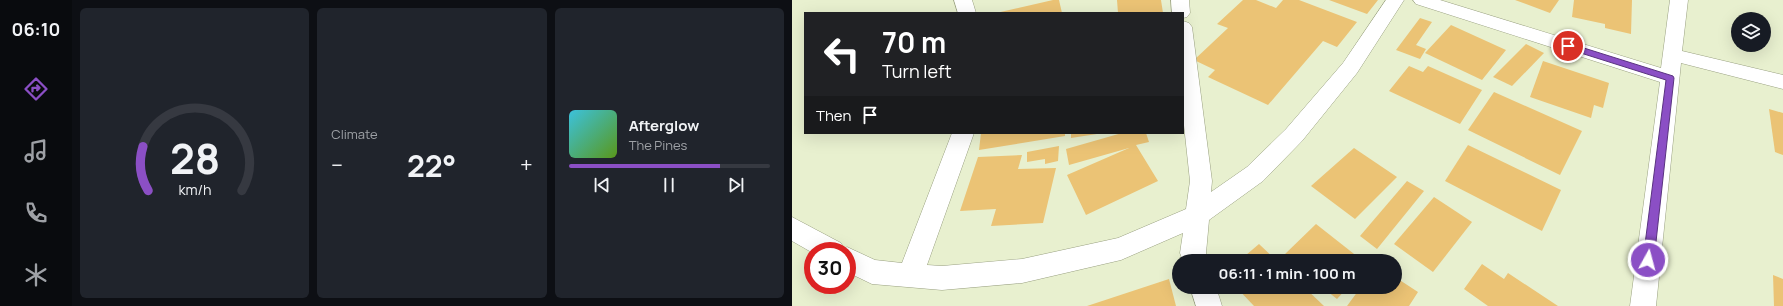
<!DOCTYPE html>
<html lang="en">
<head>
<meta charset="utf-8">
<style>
	:root { --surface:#171b24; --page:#20242c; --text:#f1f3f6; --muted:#9ea1a6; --line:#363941; --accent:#8b4fc5 }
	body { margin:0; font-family:Manrope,sans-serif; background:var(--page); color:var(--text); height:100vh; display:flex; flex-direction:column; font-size:15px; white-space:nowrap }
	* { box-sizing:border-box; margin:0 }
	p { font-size:13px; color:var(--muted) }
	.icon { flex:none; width:22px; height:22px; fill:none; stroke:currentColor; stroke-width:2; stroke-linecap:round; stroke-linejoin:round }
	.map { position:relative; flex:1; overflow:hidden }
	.panel { display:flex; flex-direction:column; gap:8px; padding:8px; background:#0d0f14; width:720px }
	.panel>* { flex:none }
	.banner { position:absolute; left:12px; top:12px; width:380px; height:122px; border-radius:0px; box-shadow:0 4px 16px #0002; background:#202124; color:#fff; overflow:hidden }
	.tools { position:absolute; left:939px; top:12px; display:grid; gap:8px }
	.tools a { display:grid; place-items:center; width:40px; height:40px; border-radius:50%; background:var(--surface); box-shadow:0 4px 16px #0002; font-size:20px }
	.speed { position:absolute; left:12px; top:242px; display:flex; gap:8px; font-size:20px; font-weight:700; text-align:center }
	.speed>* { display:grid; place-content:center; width:52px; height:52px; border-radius:50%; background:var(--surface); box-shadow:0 4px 16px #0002; line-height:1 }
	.speed .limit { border:6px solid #d22; background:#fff; color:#111 }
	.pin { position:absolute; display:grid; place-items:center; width:34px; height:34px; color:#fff; margin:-17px; border:2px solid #fff; border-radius:50%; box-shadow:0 1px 4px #0007 }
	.me { position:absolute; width:44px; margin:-22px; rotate:7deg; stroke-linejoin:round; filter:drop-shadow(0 0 3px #0008) }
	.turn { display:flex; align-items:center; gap:14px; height:84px; padding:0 12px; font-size:18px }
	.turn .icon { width:52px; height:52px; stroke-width:2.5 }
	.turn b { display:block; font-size:28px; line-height:34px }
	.then { display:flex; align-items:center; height:38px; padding:0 12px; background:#0003; gap:8px; font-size:15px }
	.big { font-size:30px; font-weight:700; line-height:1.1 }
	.panel .widget { flex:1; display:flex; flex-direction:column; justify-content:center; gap:6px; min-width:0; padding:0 14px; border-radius:6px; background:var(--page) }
	.panel .dial { align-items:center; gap:0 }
	.dial svg { height:104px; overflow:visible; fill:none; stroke:var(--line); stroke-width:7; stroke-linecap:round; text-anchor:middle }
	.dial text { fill:var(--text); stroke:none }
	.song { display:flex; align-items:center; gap:12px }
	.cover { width:48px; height:48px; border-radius:6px; background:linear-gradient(135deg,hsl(190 70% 55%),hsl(90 70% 35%)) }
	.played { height:4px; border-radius:2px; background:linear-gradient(90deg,var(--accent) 75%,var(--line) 75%) }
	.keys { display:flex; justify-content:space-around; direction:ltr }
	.heat { display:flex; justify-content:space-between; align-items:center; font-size:22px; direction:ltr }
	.panel .tiles { flex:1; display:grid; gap:8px; grid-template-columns:repeat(3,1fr) }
	.trip { position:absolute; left:380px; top:254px; width:230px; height:40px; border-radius:20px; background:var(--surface); box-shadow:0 4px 16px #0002; font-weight:700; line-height:40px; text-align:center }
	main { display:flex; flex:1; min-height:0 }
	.tabs { display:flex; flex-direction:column; width:72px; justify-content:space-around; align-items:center; background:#090b0e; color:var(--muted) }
	.tabs .icon { width:28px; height:28px }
	.tabs .on { color:var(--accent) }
	.tabs b { font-size:18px; color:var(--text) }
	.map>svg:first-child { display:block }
	.building { fill:#ebc375 }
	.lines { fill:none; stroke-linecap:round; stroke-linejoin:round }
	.street-casing { stroke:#99a081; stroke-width:1 }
	.street { fill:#fff; fill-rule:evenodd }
	.route { fill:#8b4fc5; stroke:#5a3380 }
</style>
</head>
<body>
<main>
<nav class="tabs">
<b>06:10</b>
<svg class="icon on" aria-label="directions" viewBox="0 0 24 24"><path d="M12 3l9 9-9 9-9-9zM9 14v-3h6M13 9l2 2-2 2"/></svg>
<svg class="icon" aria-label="music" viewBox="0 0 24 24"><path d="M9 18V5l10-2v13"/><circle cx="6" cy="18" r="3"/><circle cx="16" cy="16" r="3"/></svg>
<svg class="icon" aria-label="phone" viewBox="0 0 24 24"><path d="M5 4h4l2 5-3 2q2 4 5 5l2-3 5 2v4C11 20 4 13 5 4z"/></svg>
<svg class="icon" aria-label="climate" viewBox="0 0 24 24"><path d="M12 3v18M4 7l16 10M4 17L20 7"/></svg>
</nav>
<section class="panel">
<div class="tiles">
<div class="widget dial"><svg viewBox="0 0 100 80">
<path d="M14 69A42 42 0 1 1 86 69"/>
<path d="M14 69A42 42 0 0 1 10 35" stroke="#8b4fc5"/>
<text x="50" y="56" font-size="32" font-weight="700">28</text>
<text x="50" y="72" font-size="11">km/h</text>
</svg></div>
<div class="widget"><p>Climate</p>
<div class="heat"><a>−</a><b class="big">22°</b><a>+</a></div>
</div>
<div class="widget">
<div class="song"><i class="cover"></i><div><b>Afterglow</b><p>The Pines</p></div></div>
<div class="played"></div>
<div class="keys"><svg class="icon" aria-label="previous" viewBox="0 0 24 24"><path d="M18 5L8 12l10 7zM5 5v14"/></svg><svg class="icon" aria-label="pause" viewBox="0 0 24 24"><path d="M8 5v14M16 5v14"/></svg><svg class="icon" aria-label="next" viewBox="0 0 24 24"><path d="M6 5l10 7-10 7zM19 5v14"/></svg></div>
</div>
</div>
</section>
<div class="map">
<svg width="991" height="306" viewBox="0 0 991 306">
	<rect width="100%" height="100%" fill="#e8f0cf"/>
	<!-- building -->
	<g class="building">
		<polygon points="261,0 267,0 270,13 204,13"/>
		<polygon points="325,0 369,0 371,13 326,13"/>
		<polygon points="451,0 464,0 484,8 491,0 507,0 565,22 545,47 531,41 476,105 416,77 423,70 402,60 436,28 425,24"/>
		<polygon points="537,0 586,0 575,14"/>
		<polygon points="723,0 767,0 758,13"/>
		<polygon points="782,0 840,0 839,34 813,28 813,24 780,17"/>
		<polygon points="628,18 640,22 624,45 634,49 628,59 604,50"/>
		<polygon points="659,25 714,50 690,80 633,53"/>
		<polygon points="734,44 752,53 720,86 701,77"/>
		<polygon points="751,61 817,83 811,108 802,105 799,118 738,97"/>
		<polygon points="617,66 631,72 636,66 690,90 668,124 597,91"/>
		<polygon points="702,92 790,131 768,175 676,130"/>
		<polygon points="977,109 991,113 991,155 983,152"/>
		<polygon points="189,133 273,133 273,136 187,150"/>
		<polygon points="279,133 304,133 305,134 279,138"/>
		<polygon points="330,133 354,133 357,142 344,145 366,181 294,215 275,175 337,148 277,165 274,149"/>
		<polygon points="676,145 769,190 750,231 653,181"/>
		<polygon points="267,146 266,161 253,164 253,159 235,162 235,152"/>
		<polygon points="562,148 605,177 563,219 519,186"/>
		<polygon points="230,155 226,169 264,168 251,223 199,226 204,209 168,211 186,157"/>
		<polygon points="615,181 632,191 585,249 568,236"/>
		<polygon points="642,197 680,222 641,272 602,244"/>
		<polygon points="524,224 571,261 499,261 492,255"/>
		<polygon points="467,244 485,261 447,261"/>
		<polygon points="690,264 712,279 716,273 766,306 696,306 672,289"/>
		<polygon points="981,275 991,279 991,306 982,306"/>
		<polygon points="603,277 626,292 617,306 555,306 569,287 603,287"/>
		<polygon points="377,279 384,306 295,306"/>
		<polygon points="444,287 512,287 532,306 462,306"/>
		<polygon points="530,287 556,287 545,299"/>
	</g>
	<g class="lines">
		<!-- street casing -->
		<g class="street-casing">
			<g id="street">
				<polygon points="162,0 180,0 184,13 166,13"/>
				<polygon points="379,0 397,0 398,13 395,17 391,18 391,13 380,13"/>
				<polygon points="594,0 612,0 565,73 510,141 471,181 417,220 414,253 417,261 391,261 388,253 391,233 329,260 230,283 150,290 80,284 55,272 55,251 21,251 21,253 0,241 0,217 49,243 52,249 55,247 83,260 110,263 160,133 182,133 135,265 150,266 230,259 326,238 394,209 398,181 391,116 391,21 397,23 400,27 420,181 419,192 455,167 494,129 551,63"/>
				<polygon points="621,0 648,0 869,68 878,0 896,0 890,51 991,75 991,89 889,63 864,306 838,306 868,82 624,4"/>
				<polygon points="398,287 424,287 430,306 404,306"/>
			</g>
		</g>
		<!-- street -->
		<use href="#street" class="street"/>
	</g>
	<!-- route -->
	<polygon class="route" points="776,43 881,76 882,78 862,260 860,264 856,265 853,264 851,260 874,80 773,48 773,44"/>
</svg>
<div class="tools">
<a><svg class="icon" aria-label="layers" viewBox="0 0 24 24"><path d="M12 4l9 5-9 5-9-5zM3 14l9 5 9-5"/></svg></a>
</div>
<div class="speed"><div class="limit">30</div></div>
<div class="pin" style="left:776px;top:46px;background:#d93025"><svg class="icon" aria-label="arrive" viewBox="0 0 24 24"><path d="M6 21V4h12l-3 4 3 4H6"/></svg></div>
<svg class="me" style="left:856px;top:260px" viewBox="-20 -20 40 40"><circle r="17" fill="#8b4fc5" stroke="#fff" stroke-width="3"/><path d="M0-11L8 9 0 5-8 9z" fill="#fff"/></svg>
<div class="trip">06:11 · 1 min · 100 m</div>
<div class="banner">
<div class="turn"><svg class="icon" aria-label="left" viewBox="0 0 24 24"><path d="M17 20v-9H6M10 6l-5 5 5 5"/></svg><div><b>70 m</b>Turn left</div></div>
<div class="then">Then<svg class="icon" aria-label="arrive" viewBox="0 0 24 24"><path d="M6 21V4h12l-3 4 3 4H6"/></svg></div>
</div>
</div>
</main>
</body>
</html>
